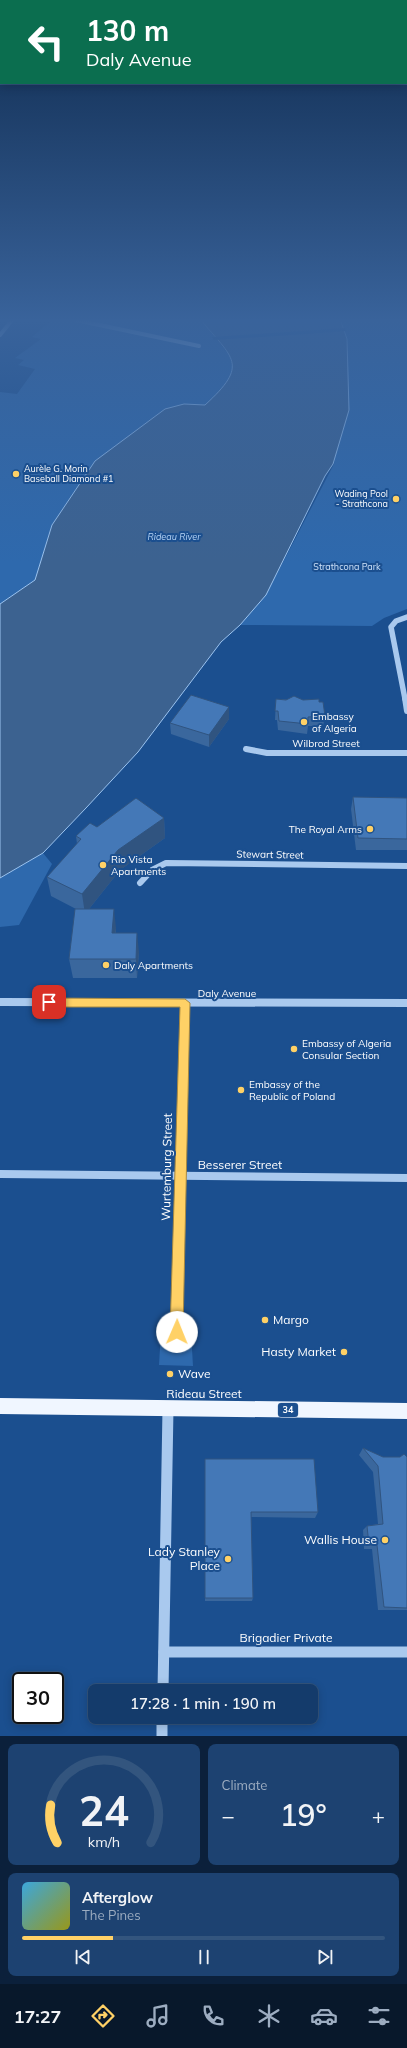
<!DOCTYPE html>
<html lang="en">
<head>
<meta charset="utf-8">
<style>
	:root { --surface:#143b6b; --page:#1d4271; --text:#f1f3f6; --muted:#9dadc1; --line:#33557e; --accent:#ffd166 }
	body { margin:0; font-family:Mulish,sans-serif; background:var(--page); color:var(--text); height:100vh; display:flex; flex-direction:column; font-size:15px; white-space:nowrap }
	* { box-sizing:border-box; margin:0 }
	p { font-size:13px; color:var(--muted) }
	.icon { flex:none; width:22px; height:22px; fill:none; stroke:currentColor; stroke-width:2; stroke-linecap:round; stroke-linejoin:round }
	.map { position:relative; height:1736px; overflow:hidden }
	.sheet { display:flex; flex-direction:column; gap:8px; padding:8px; background:#0b203b; flex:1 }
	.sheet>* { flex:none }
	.hud { position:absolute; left:0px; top:0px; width:407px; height:84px; box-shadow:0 2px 10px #0003,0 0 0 1px var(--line); background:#0b6e4f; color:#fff; overflow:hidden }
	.speed { position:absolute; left:12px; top:1672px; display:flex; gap:8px; font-size:20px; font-weight:700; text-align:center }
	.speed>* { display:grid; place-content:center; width:52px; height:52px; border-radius:50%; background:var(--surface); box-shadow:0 2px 10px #0003,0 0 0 1px var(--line); line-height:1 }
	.speed .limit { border:2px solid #111; border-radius:6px; background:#fff; color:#111 }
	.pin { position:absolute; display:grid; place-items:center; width:34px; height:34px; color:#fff; margin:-17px; border-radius:8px; box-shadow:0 2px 6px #0006 }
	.me { position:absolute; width:44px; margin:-22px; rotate:1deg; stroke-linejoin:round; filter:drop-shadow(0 0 3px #0008) }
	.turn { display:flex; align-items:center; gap:14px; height:84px; padding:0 20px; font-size:18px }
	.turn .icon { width:52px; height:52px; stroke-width:2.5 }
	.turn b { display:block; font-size:28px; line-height:34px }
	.big { font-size:30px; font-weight:600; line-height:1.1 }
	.sheet .tile { flex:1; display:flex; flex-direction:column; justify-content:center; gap:6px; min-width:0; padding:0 14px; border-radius:8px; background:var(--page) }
	.sheet .dial { align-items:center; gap:0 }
	.dial svg { height:104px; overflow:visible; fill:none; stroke:var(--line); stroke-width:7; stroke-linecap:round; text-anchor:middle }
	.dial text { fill:var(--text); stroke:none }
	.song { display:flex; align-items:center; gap:12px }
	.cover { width:48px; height:48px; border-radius:6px; background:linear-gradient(135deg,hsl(200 70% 55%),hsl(60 70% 35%)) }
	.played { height:4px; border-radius:2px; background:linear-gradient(90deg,var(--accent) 25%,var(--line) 25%) }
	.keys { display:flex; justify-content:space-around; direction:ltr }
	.heat { display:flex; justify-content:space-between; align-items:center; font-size:22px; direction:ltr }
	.sheet .tiles { flex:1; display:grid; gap:8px; grid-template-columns:1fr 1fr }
	.tile:last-child { grid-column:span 2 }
	.trip { position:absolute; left:88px; top:1684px; width:230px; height:40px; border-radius:8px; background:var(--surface); box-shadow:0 2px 10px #0003,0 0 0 1px var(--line); font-weight:600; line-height:40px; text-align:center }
	.tab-bar { display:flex; height:64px; justify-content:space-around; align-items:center; background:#08182b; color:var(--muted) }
	.tab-bar .icon { width:28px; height:28px }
	.tab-bar .selected { color:var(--accent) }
	.tab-bar b { font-size:18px; color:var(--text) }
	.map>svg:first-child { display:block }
	.green { fill:#2e69ad }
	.water { fill:#3c6290; stroke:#9cc4f0 }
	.pier { fill:#1b4f8f }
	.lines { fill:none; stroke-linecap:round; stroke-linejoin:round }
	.minor-far4 { stroke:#a9c9ee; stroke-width:4 }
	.minor-far3 { stroke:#a9c9ee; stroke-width:5.5 }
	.minor-far2 { stroke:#a9c9ee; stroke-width:6 }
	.minor-far1 { stroke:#a9c9ee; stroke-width:8 }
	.minor { stroke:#a9c9ee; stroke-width:11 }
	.major { stroke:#f0f6ff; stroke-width:16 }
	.wall { fill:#3a679d }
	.shaded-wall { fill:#305480 }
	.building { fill:#4478b7; stroke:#305480 }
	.route { fill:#ffd166; stroke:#a68842 }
	.poi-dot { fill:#ffd166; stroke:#1b4f8f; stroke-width:1.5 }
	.labels { text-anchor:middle; stroke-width:4; stroke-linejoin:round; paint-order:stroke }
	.far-poi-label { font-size:9px; fill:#fff; stroke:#1b4f8f; text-anchor:start }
	.far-water-label { font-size:9px; font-style:italic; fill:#b5d3f5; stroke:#1b4f8f }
	.far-park-label { font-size:9px; fill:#cfe3fa; stroke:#1b4f8f }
	.shield { fill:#1b4f8f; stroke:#bbcadd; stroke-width:1 }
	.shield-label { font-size:9px; font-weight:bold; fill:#fff }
	.poi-label { font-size:10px; fill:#fff; stroke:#1b4f8f; text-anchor:start }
	.street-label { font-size:10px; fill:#fff; stroke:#1b4f8f }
	.near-street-label { font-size:12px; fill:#fff; stroke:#1b4f8f }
	.near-poi-label { font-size:12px; fill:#fff; stroke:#1b4f8f; text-anchor:end }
</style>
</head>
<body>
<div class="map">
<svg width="407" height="1736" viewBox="0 0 407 1736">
	<rect width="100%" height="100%" fill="#1b4f8f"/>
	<!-- green -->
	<g class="green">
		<polygon points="53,319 200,319 230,356 233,371 223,389 205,405 184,404 52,525 35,580 0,604 0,392 17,394 35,369 18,365 24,360 15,358 41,339 32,337"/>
		<polygon points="340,319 407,319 407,609 384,618 372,626 240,625 266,595 334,464 347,361 347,339"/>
		<polygon points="43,853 52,864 19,925 0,927 0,878"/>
		<polygon points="161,1331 191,1332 193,1366 159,1365"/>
	</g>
	<!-- water -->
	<path class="water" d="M 200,319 L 340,319 L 347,339 L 349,410 L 333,464 L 325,476 L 266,595 L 240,625 L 221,642 L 138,752 L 86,808 L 43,853 L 0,878 L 0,604 L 35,580 L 52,525 L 95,461 L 165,409 L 184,404 L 205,405 C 250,364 233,359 200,319 Z"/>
	<!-- pier -->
	<polygon class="pier" points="345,328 346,331 306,334 214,340 212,337"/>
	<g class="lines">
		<!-- minor-far4 -->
		<g class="minor-far4">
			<polyline points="71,319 199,346"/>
			<polyline points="0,335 13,319"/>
		</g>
		<!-- minor-far3 -->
		<polyline class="minor-far3" points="405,699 391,627 396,621 407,617"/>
		<!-- minor-far2 -->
		<g class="minor-far2">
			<polyline points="405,698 407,711"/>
			<polyline points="246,749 267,753 407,753"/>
			<polyline points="140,883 152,870 166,863 407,866"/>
		</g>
		<!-- minor-far1 -->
		<g class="minor-far1">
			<polyline points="0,1002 407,1003"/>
			<polyline points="0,1174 407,1178"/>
			<polyline points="178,1307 185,1003"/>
		</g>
		<!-- minor -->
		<g class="minor">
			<polyline points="177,1332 178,1306"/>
			<polyline points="164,1652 407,1652"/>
			<polyline points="163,1691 168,1409"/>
			<polyline points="162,1717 162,1736"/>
		</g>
		<!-- major -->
		<polyline class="major" points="0,1406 407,1411"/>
	</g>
	<!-- wall -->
	<g class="wall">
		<polygon points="276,699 303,700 319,702 325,716 323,726 308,726 307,734 278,730 277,720 275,720"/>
		<polygon points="229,719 209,747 171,734 170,723"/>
		<polygon points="353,797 407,798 407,850 356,850 351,809"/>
		<polygon points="164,818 165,838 120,870 89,909 116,928 116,933 139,952 137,978 73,978 69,959 76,909 51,896 47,877 77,844 76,836"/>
		<polygon points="363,1448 383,1457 407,1457 407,1610 378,1610 372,1549 364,1549 363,1530 367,1526 378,1524 373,1472 359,1455"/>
		<polygon points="205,1459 318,1512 315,1518 251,1517 253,1598 252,1601 205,1601"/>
	</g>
	<!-- shaded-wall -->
	<g class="shaded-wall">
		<polygon points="229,707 229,719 209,747 209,735"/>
		<polygon points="164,818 165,838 120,870 85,914 82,894 118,850"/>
		<polygon points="114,909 116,928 114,952 112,933"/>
		<polygon points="137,933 139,952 137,978 136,959"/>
	</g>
	<!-- building -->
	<g class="building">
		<polygon points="191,695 229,707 209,735 170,723"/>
		<polygon points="294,696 303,700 319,699 319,702 323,702 325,716 308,717 308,724 279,721 278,711 275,711 276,699 286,700"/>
		<polygon points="353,797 407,798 407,839 358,838"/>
		<polygon points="136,798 164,818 118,850 82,894 47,877 81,839 76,836 90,823 97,827"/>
		<polygon points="75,909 114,909 112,933 137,933 136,959 69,959"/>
		<polygon points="363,1448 383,1457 400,1457 404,1454 407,1457 407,1608 384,1607 377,1545 369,1545 367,1526 383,1524 378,1466"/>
		<polygon points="205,1459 314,1459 318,1512 251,1512 253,1598 205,1598"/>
	</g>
	<!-- sky -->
	<linearGradient id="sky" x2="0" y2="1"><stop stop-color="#0f2b4f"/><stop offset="0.57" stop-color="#39639b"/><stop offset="1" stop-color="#39639b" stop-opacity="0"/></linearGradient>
	<rect width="407" height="562" fill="url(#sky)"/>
	<!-- route -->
	<polygon class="route" points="49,998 185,999 190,1003 183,1332 181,1337 177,1338 172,1337 170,1332 180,1007 49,1007 44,1002"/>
	<!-- markers -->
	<g class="poi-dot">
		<circle cx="16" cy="474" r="4"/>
		<circle cx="396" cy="499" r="4"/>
		<circle cx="304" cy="722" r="4"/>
		<circle cx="370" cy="829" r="4"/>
		<circle cx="103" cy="865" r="4"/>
		<circle cx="106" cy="965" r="4"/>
		<circle cx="294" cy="1049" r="4"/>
		<circle cx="241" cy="1090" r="4"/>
		<circle cx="265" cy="1320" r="4"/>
		<circle cx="344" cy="1352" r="4"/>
		<circle cx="170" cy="1374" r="4"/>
		<circle cx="385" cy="1540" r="4"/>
		<circle cx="228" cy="1559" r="4"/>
	</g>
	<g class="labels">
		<!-- far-poi labels -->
		<g class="far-poi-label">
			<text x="24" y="472">Aurèle G. Morin<tspan x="24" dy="10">Baseball Diamond #1</tspan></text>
			<text x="388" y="497" text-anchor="end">Wading Pool<tspan x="388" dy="10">- Strathcona</tspan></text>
		</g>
		<!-- far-water labels -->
		<g class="far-water-label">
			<text x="174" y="540">Rideau River</text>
		</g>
		<!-- far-park labels -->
		<g class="far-park-label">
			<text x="347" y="570">Strathcona Park</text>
		</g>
		<!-- shield labels -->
		<rect class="shield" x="278" y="1403" width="20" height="14" rx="3"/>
		<g class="shield-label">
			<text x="288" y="1413">34</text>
		</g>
		<!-- poi labels -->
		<g class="poi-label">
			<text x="312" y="720">Embassy<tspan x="312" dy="12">of Algeria</tspan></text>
			<text x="362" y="833" text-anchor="end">The Royal Arms</text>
			<text x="111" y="863">Rio Vista<tspan x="111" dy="12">Apartments</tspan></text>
			<text x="114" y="969">Daly Apartments</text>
			<text x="302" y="1047">Embassy of Algeria<tspan x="302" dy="12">Consular Section</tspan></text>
			<text x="249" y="1088">Embassy of the<tspan x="249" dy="12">Republic of Poland</tspan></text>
		</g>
		<!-- street labels -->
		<g class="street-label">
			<text x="326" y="747">Wilbrod Street</text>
			<text transform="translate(270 854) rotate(1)" y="4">Stewart Street</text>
			<text x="227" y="997">Daly Avenue</text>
		</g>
		<!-- near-street labels -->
		<g class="near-street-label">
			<text x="240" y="1169">Besserer Street</text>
			<text transform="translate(167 1167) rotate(-89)" y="4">Wurtemburg Street</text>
			<text x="204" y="1398">Rideau Street</text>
			<text x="286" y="1642">Brigadier Private</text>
		</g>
		<!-- near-poi labels -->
		<g class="near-poi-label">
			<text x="273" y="1324" text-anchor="start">Margo</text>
			<text x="336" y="1356">Hasty Market</text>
			<text x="178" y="1378" text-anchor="start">Wave</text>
			<text x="377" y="1544">Wallis House</text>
			<text x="220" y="1556">Lady Stanley<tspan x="220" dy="14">Place</tspan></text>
		</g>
	</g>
</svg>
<div class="speed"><div class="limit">30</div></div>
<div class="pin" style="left:49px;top:1002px;background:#d93025"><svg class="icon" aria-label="arrive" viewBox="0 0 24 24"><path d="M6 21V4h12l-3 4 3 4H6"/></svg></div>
<svg class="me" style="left:177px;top:1332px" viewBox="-20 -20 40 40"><circle r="19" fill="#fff"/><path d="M0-13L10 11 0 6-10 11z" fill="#ffd166"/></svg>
<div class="trip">17:28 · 1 min · 190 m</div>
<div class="hud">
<div class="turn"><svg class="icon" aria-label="left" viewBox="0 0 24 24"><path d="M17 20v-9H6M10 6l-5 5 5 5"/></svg><div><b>130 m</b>Daly Avenue</div></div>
</div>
</div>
<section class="sheet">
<div class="tiles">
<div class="tile dial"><svg viewBox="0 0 100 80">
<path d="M14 69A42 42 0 1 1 86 69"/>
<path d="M14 69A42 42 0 0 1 9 40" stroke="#ffd166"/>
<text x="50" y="56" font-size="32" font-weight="700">24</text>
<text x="50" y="72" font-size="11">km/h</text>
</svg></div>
<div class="tile"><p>Climate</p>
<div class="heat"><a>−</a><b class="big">19°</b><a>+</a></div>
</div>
<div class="tile">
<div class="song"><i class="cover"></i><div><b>Afterglow</b><p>The Pines</p></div></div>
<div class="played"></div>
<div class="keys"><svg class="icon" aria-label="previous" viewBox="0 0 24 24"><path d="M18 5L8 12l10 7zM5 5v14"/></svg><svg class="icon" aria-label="pause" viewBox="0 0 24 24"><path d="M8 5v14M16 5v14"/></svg><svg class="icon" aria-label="next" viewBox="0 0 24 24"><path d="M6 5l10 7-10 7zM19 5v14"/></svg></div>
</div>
</div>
</section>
<nav class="tab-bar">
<b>17:27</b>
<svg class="icon selected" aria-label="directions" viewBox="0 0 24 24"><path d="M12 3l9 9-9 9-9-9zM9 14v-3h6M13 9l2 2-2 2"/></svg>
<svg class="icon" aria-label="music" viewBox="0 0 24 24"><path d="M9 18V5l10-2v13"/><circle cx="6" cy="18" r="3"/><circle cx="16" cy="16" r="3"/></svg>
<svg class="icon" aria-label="phone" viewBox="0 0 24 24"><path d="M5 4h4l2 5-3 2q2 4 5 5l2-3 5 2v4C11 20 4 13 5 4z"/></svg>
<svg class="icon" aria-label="climate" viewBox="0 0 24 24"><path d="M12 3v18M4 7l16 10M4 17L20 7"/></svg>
<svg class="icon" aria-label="car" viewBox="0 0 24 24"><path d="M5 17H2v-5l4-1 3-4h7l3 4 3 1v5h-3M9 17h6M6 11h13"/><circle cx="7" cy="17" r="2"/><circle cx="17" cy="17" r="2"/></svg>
<svg class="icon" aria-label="filters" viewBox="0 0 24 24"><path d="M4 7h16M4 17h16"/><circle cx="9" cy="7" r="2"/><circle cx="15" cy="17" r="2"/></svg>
</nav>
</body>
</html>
